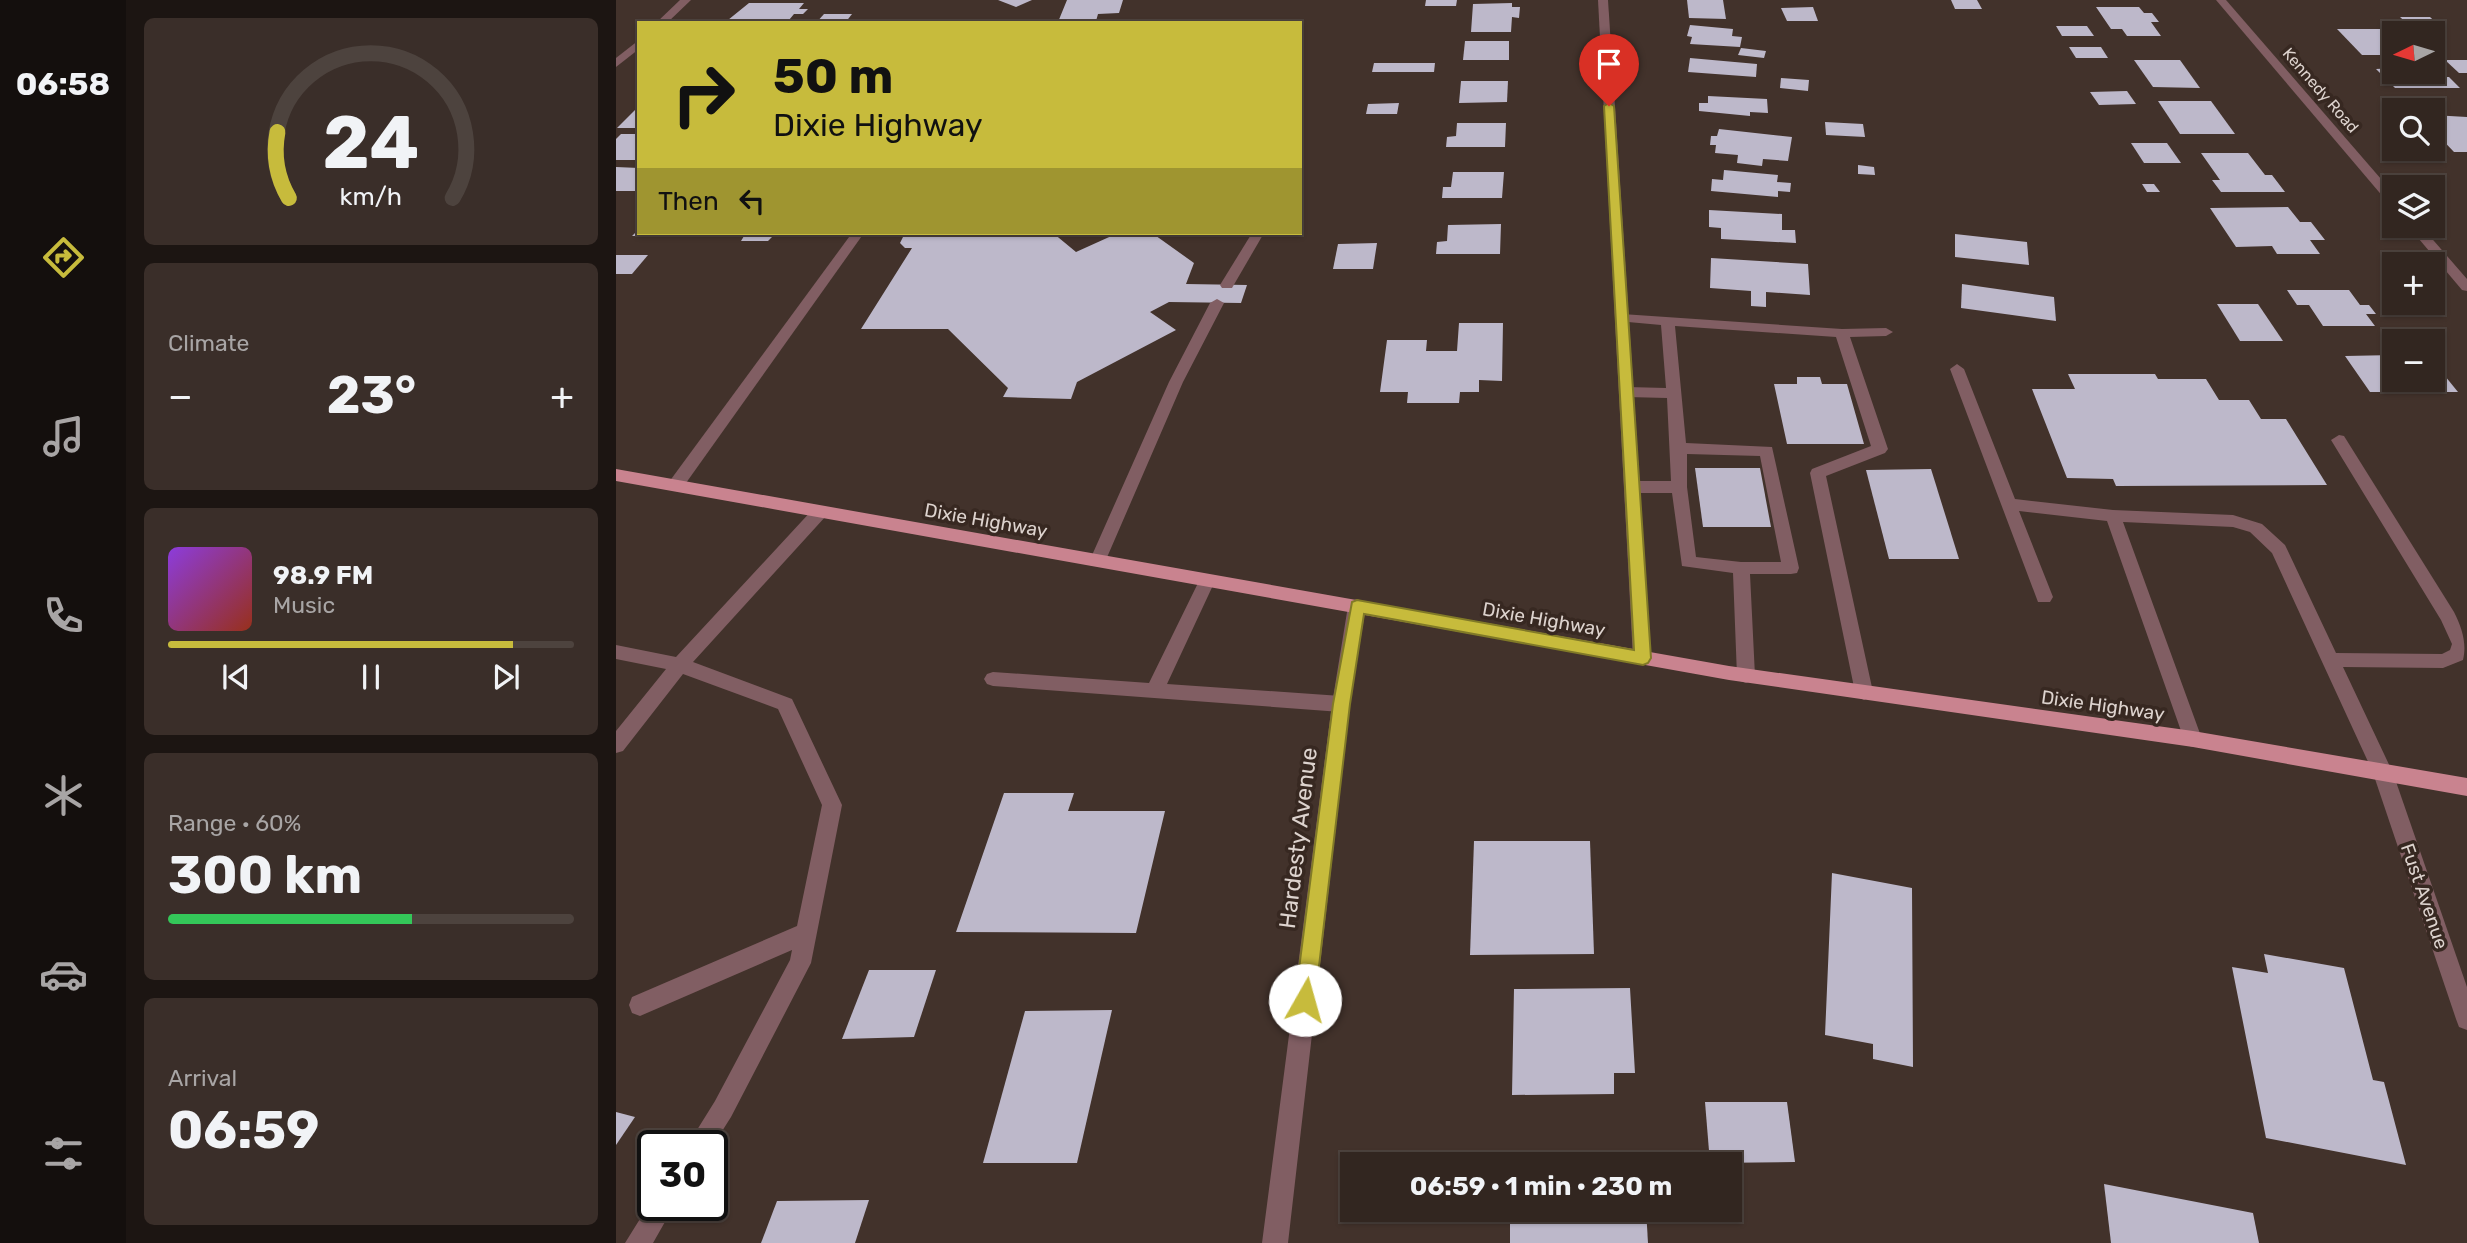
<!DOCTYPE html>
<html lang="en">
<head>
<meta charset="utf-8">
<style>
	:root { --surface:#322620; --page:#3a2e29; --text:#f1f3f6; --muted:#a8a5a5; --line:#4d433e; --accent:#c7bb3c }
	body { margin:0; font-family:Rubik,sans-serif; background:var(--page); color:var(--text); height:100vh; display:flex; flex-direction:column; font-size:26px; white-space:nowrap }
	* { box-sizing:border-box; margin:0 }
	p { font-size:23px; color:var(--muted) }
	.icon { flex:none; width:38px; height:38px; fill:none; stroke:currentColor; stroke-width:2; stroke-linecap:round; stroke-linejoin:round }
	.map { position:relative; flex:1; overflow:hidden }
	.panel { display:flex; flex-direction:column; gap:18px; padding:18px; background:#1c1512; width:490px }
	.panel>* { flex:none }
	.top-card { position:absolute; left:21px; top:21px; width:665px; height:214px; border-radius:0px; box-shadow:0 2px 5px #0004,0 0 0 2px var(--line); background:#c7bb3c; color:#111; overflow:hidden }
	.needle { width:46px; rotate:265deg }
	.controls { position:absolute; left:1766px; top:21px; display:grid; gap:14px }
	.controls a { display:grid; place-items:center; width:63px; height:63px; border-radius:0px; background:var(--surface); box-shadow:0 2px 5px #0004,0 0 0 2px var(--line); font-size:35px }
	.speed { position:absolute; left:21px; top:1130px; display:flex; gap:14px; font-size:35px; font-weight:700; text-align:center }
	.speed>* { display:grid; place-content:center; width:91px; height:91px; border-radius:50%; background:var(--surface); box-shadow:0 2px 5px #0004,0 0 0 2px var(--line); line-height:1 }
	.speed .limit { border:4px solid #111; border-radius:10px; background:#fff; color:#111 }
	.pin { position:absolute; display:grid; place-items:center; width:60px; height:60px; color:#fff; margin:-72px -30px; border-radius:50% 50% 50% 0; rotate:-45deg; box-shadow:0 0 7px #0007 }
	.pin .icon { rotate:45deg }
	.me { position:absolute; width:77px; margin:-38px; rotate:7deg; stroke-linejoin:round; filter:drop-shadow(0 0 5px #0008) }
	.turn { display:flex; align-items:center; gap:24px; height:147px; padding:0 21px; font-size:32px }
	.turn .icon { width:91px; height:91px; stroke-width:2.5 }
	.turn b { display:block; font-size:49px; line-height:60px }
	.then { display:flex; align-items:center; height:66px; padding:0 21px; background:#0003; gap:14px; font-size:26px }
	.big { font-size:52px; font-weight:700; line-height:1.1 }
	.panel .widget { flex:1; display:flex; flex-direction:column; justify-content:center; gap:10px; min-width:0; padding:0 24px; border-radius:10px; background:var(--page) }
	.panel .dial { align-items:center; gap:0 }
	.dial svg { height:182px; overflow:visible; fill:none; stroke:var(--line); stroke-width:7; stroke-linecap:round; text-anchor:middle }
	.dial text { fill:var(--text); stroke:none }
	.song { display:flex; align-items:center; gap:21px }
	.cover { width:84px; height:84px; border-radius:10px; background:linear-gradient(135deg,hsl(270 70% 55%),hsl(10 70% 35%)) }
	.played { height:7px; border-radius:4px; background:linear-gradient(90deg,var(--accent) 85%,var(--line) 85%) }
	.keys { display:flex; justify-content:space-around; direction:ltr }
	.heat { display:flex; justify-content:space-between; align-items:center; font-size:38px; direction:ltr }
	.charge { height:10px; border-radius:5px; background:linear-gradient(90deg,#34c759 60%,var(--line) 0) }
	.trip { position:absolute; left:724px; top:1152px; width:402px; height:70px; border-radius:0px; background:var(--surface); box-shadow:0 2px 5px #0004,0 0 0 2px var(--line); font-weight:700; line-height:70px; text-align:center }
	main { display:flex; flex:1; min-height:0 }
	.menu { display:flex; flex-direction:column; width:126px; justify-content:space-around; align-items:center; background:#140f0d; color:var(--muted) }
	.menu .icon { width:49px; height:49px }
	.menu .selected { color:var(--accent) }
	.menu b { font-size:32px; color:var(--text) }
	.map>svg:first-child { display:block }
	.building { fill:#bdb8ca }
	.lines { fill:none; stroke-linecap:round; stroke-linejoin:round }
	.lane { fill:#815e63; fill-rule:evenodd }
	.street { fill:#815e63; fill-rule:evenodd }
	.primary { fill:#c9838f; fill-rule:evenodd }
	.route { fill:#c7bb3c; stroke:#817a27; stroke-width:2 }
	.labels { text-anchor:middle; stroke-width:7; stroke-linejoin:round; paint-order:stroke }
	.far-street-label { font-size:16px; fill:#ddd3ce; stroke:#372821 }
	.street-label { font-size:19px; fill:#ddd3ce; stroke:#372821 }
	.near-street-label { font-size:23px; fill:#ddd3ce; stroke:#372821 }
</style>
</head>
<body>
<main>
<nav class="menu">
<b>06:58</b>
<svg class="icon selected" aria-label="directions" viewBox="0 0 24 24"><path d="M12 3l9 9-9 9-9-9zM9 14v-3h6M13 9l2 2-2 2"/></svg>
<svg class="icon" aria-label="music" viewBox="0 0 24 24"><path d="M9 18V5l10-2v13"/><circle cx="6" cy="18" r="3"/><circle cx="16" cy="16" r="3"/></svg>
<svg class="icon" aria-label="phone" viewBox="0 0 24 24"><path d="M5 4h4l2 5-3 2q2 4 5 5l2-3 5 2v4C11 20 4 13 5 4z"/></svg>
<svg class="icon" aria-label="climate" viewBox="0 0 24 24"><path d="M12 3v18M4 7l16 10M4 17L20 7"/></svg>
<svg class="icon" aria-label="car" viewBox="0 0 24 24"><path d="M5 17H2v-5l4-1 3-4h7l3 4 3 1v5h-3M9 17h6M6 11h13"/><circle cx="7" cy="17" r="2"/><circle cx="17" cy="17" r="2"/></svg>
<svg class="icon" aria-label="filters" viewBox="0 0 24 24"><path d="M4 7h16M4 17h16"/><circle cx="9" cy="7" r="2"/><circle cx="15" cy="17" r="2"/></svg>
</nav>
<section class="panel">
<div class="widget dial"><svg viewBox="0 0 100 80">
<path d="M14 69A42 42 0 1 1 86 69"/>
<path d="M14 69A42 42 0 0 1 9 40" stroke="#c7bb3c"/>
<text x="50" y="56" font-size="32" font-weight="700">24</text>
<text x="50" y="72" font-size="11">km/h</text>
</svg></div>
<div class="widget"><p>Climate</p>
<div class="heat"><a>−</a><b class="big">23°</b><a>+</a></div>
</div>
<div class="widget">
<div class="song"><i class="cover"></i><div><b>98.9 FM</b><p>Music</p></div></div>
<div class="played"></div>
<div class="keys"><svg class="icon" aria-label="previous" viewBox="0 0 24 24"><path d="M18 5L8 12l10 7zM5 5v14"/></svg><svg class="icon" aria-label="pause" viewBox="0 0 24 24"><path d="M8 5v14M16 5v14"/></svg><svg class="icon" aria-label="next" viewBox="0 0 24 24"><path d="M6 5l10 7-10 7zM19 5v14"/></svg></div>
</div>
<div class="widget"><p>Range · 60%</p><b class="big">300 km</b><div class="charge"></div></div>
<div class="widget"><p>Arrival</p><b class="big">06:59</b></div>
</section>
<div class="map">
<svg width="1851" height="1243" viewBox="0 0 1851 1243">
	<rect width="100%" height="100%" fill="#42322b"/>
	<!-- building -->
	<g class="building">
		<polygon points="382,0 416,0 400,7"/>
		<polygon points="451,0 507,0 503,13 482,14 480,21 442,22"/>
		<polygon points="810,0 841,0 840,6 809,6"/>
		<polygon points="1071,0 1107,0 1110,19 1073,18"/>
		<polygon points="1335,0 1361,0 1366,9 1339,9"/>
		<polygon points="133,3 188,3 183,9 192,9 187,14 178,14 173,20 112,20"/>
		<polygon points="896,3 896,7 904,7 903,18 896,17 895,32 855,32 857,4"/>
		<polygon points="1197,7 1202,21 1171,21 1165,8"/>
		<polygon points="1480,7 1523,7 1528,13 1536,13 1543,22 1535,22 1545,36 1511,36 1506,29 1495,29"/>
		<polygon points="208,14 236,14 229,23 200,23"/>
		<polygon points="1784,17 1814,17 1828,30 1798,30"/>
		<polygon points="1074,25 1117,29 1116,36 1126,37 1124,47 1074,44 1076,37 1071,36"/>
		<polygon points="1440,26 1471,26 1478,36 1446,36"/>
		<polygon points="1721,29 1769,29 1778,38 1778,55 1746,55"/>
		<polygon points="849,41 893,41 893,60 847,60"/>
		<polygon points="1453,47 1485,47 1492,58 1460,58"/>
		<polygon points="1125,48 1150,51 1148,58 1122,55"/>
		<polygon points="1074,58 1141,64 1140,77 1072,72"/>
		<polygon points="1518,60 1564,60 1584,88 1537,87"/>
		<polygon points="1829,60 1851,60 1851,73 1843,73"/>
		<polygon points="758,63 819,63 818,72 756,72"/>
		<polygon points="1778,68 1778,72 1816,70 1824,77 1833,77 1844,88 1779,88 1760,69"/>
		<polygon points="1165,78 1193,80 1192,91 1164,88"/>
		<polygon points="845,81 892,81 891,102 843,103"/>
		<polygon points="1511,91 1520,104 1483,105 1474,92"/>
		<polygon points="1092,96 1151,99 1152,113 1134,112 1134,116 1083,111 1083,103 1092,103"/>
		<polygon points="1542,101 1595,101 1619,134 1564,134"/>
		<polygon points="783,103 781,114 750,114 752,104"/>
		<polygon points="23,106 23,128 1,128"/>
		<polygon points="1816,115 1851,117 1851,152 1838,152 1816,129 1821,129 1816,124"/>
		<polygon points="1209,122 1247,124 1249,137 1210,135"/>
		<polygon points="841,123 890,123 889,147 830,147 831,137 840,136"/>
		<polygon points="1103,129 1176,137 1172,161 1147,159 1146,166 1121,163 1122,155 1099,153 1100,145 1094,145 1095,136 1101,136"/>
		<polygon points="5,134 23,134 23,160 0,160 0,139"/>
		<polygon points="1515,143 1551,143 1565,163 1528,163"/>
		<polygon points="1585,153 1632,153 1649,175 1656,175 1669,192 1605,192 1596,180 1604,180"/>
		<polygon points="1242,165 1258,167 1259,175 1242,174"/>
		<polygon points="0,167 23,168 23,191 0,191"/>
		<polygon points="1108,170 1162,175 1161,182 1175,183 1174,192 1162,191 1162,197 1095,191 1096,179 1107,180"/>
		<polygon points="837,172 888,172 886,198 826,198 827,187 835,187"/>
		<polygon points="1526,184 1538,184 1544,192 1531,192"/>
		<polygon points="1672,207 1684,222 1695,222 1709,240 1694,240 1704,254 1661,254 1656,246 1620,247 1594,208"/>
		<polygon points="1093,210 1166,214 1166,230 1179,230 1180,243 1105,239 1105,228 1093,227"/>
		<polygon points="885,224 884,254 820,254 821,242 831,241 832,225"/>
		<polygon points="23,229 23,233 49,233 47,236 16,236"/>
		<polygon points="109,233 220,233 218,237 156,237 152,241 125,241 128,236 107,236"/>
		<polygon points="261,233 437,233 460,252 502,233 536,233 578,263 570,284 631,285 625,303 553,302 534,312 560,330 461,382 455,399 387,397 392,388 332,329 245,329 296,248 289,248 284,243 287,237 258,237"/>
		<polygon points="1339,234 1411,242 1413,265 1339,257"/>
		<polygon points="761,243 757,269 717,269 722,244"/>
		<polygon points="0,255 32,255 16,274 0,274"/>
		<polygon points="1095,258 1192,264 1194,295 1150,292 1150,307 1135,306 1135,291 1094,288"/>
		<polygon points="1346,284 1438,297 1440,321 1345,308"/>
		<polygon points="1671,290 1733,290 1744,305 1753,305 1760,314 1750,314 1759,326 1707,326 1693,305 1681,305"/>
		<polygon points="1601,304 1642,304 1667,341 1624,341"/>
		<polygon points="843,323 887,323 886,381 863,380 863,392 844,392 843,403 791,403 792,392 764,392 771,340 811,340 810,351 841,351"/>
		<polygon points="1778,355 1778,380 1816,380 1816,360 1842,392 1754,392 1729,356"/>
		<polygon points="1452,374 1539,374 1542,379 1590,379 1603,400 1633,400 1645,419 1670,419 1711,485 1500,486 1497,479 1451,478 1416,389 1459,389"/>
		<polygon points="1181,377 1204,377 1206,384 1231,384 1248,444 1171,444 1158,384 1181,384"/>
		<polygon points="1079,468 1144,468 1155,527 1087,527"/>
		<polygon points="1315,469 1343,559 1273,559 1250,470"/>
		<polygon points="388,793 458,793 452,811 549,811 520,933 340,932"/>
		<polygon points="858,841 974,841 978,954 854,955"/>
		<polygon points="1216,873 1296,888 1297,1067 1257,1059 1257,1044 1209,1035"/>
		<polygon points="1648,954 1728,968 1757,1080 1768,1082 1790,1165 1650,1138 1616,967 1652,973"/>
		<polygon points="253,970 320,970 298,1037 226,1039"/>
		<polygon points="1014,988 1019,1073 998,1073 998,1094 896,1095 898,989"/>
		<polygon points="496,1010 461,1163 367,1163 409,1011"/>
		<polygon points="1089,1102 1171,1102 1179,1162 1094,1163"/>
		<polygon points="0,1112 19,1117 0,1145"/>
		<polygon points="1488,1184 1637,1213 1643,1243 1495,1243"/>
		<polygon points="253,1200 239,1243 145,1243 161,1201"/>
		<polygon points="894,1209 1030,1209 1032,1243 894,1243"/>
	</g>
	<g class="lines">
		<!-- lane -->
		<g class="lane">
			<polygon points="236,233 248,233 65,490 53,490 51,486 53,482"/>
			<polygon points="636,233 648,233 616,288 606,288 604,285"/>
			<polygon points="601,299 608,303 567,382 489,562 487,566 475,566 473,562 553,382 594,303"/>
			<path d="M 1006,314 L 1226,329 L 1270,328 L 1277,332 L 1270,336 L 1234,337 L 1272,449 L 1269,453 L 1210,476 L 1257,692 L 1254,697 L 1248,700 L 1242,697 L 1239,692 L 1194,473 L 1196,469 L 1255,446 L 1220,337 L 1059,326 L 1070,443 L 1156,447 L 1183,568 L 1181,573 L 1175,574 L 1134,574 L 1139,676 L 1136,681 L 1130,683 L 1124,681 L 1121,676 L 1117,573 L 1066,566 L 1056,493 L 1016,493 L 1008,487 L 1016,481 L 1055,481 L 1051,398 L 1011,397 L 1004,392 L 1011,387 L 1050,388 L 1045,325 L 1001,321 L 1001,315 ZM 1071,454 L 1144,456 L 1165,562 L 1125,562 L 1080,557 L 1071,487 Z"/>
			<path d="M 1341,364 L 1348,369 L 1399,499 L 1497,510 L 1617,515 L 1646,524 L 1669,545 L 1720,653 L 1826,654 L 1834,650 L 1836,644 L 1825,620 L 1715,440 L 1723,435 L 1728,436 L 1838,612 C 1846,628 1851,643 1847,660 L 1827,668 L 1727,667 L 1777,773 L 1774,779 L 1767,781 L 1760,779 L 1656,553 L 1634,532 L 1617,527 L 1507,522 L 1586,739 L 1584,745 L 1577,747 L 1570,745 L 1491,521 L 1403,511 L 1437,597 L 1434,602 L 1422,602 L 1334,369 Z"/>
			<polygon points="204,506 212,512 210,516 77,662 176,699 226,805 195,963 115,1117 96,1147 71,1146 99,1101 174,960 176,950 24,1016 16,1013 13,1005 16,997 181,926 206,805 162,709 67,674 7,751 0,753 0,731 50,669 0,659 0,645 60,657 198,508"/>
			<polygon points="591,574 597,576 599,581 551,684 725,696 732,699 734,704 732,709 725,712 377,686 371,684 368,679 371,674 377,672 533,683 583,581 585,576"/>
			<polygon points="37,1198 37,1206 58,1206 37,1243 9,1243"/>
		</g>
		<!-- street -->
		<g class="street">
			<polygon points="64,0 75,0 51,23 40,23"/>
			<polygon points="982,0 992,0 1035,658 1032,663 1026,665 1020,663 1017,658"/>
			<polygon points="1600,0 1610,0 1778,194 1778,206 1774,205"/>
			<polygon points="23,40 23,49 0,67 0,58"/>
			<polygon points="1792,226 1805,226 1851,279 1851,291 1846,290"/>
			<polygon points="741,599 747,601 750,606 734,704 672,1243 646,1243 716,704 732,606 735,601"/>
			<polygon points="1767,765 1774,767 1777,773 1851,987 1851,1030 1843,1027 1840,1019 1757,773 1760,767"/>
		</g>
		<!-- primary -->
		<polygon class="primary" points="0,469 1113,666 1577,731 1851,778 1851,796 1577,747 1113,680 0,481"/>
	</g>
	<!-- route -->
	<polygon class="route" points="993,103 998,106 1035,658 1032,663 1027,665 748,614 734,704 699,1000 696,1008 689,1011 681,1008 679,1000 717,704 736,602 741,600 1018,650 988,106"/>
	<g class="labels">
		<!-- far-street labels -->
		<g class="far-street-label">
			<text transform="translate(1705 90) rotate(49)" y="6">Kennedy Road</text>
		</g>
		<!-- street labels -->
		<g class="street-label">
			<text transform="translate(370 520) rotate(10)" y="7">Dixie Highway</text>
			<text transform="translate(928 619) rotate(10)" y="7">Dixie Highway</text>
			<text transform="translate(1487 705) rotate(8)" y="7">Dixie Highway</text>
			<text transform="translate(1809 896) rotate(71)" y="7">Fust Avenue</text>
		</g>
		<!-- near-street labels -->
		<g class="near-street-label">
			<text transform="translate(682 838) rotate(-83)" y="8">Hardesty Avenue</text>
		</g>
	</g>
</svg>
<div class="controls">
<a><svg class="needle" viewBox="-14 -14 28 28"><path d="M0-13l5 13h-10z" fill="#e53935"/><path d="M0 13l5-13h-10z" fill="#a8a5a5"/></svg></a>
<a><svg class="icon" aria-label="search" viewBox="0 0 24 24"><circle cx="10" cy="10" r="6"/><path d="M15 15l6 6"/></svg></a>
<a><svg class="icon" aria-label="layers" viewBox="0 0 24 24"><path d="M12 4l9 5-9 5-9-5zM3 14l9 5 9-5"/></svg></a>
<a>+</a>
<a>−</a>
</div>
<div class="speed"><div class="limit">30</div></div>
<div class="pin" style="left:993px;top:106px;background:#d93025"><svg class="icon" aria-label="arrive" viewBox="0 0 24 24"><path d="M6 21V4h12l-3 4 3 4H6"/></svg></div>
<svg class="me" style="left:689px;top:1000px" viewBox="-20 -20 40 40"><circle r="19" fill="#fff"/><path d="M0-13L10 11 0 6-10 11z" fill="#c7bb3c"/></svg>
<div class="trip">06:59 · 1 min · 230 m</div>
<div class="top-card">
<div class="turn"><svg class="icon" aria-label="right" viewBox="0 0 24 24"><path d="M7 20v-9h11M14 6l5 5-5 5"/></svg><div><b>50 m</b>Dixie Highway</div></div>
<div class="then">Then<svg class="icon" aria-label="left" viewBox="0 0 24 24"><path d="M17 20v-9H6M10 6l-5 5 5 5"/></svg></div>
</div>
</div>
</main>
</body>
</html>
